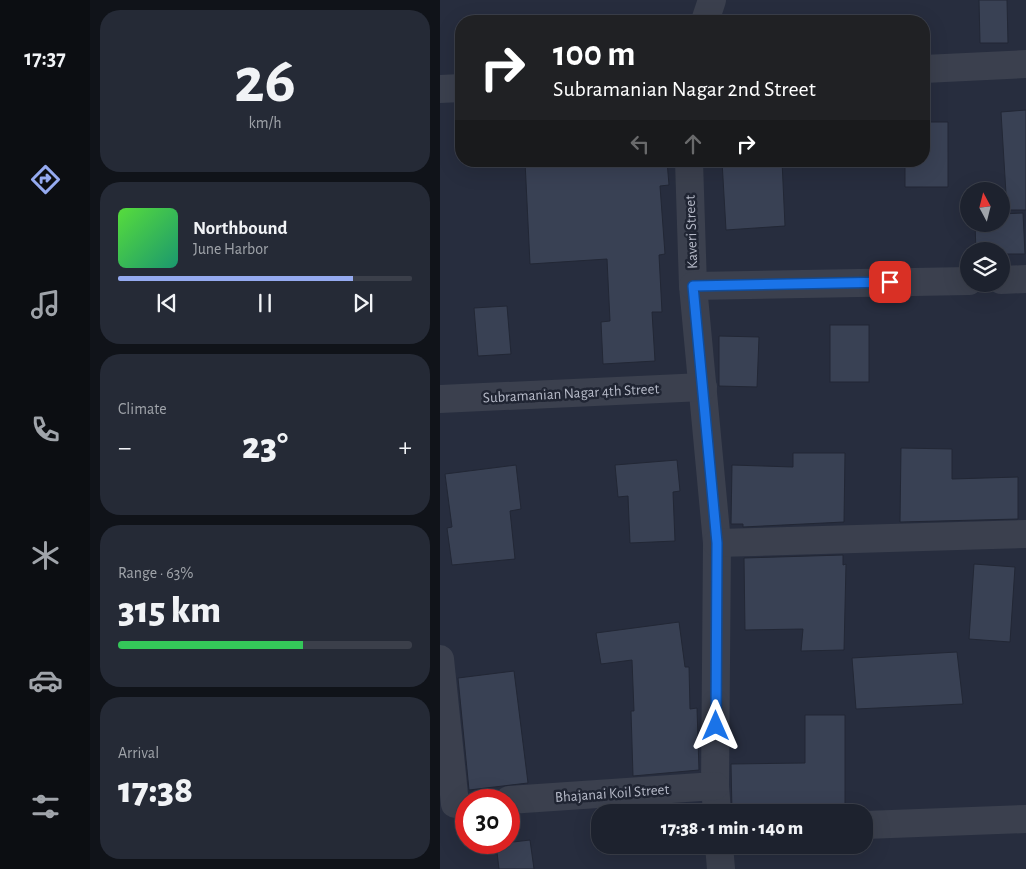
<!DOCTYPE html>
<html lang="en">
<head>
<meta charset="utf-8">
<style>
	:root { --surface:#1d222e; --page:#252a36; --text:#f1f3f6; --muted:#a0a4aa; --line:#3b3f4a; --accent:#95aaf0 }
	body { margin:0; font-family:"Alegreya Sans",sans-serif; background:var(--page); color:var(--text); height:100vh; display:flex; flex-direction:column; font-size:19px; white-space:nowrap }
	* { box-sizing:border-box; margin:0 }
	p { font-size:16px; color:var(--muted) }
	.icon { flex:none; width:28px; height:28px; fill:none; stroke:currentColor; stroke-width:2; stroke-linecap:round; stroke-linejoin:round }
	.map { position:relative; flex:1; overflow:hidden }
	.panel { display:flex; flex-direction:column; gap:10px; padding:10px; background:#101319; width:350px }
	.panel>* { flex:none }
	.hud { position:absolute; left:15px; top:15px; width:475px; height:152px; border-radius:20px; box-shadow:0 5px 20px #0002,0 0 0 1px var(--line); background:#202124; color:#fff; overflow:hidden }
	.needle { width:32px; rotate:353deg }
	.controls { position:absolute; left:520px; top:182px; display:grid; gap:10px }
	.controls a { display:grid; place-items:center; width:50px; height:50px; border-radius:50%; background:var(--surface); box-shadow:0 5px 20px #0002,0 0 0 1px var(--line); font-size:25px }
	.speed { position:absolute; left:15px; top:789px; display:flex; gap:10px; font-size:25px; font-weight:700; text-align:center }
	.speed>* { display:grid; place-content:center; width:65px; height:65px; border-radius:50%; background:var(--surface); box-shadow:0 5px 20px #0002,0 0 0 1px var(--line); line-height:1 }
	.speed .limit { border:8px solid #d22; background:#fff; color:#111 }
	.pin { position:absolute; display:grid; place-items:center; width:42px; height:42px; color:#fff; margin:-21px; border-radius:10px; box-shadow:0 2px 8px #0006 }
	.me { position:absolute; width:55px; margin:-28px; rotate:0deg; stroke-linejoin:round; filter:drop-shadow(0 0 4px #0008) }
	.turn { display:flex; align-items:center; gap:18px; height:105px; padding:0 15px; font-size:22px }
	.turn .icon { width:65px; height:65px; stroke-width:2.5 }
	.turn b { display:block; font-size:35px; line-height:42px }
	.lanes { display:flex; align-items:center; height:48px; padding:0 15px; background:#0003; justify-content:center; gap:25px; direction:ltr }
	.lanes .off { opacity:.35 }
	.big { font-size:38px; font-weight:800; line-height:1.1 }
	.panel .tile { flex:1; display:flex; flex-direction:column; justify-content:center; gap:8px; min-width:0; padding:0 18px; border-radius:20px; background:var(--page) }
	.panel .dial { align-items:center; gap:0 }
	.dial b { font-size:65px; line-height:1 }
	.song { display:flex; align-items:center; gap:15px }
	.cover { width:60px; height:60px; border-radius:8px; background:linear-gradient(135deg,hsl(110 70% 55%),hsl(160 70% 35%)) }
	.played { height:5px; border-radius:2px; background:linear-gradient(90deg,var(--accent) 80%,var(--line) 80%) }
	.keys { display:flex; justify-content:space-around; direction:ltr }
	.heat { display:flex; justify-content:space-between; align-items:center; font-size:28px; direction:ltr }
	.charge { height:8px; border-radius:4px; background:linear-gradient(90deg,#34c759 63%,var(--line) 0) }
	.trip { position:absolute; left:151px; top:804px; width:282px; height:50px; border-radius:20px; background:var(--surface); box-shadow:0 5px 20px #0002,0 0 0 1px var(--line); font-weight:800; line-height:50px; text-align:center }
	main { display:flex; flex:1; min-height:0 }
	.tab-bar { display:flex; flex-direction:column; width:90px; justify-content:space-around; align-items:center; background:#0c0e12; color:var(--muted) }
	.tab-bar .icon { width:35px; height:35px }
	.tab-bar .selected { color:var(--accent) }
	.tab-bar b { font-size:22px; color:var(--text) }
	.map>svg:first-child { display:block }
	.building { fill:#394154; stroke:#222735 }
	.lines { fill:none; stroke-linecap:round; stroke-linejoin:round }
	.minor { stroke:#3b404e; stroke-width:28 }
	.route-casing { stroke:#114b97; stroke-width:12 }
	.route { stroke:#1a73e8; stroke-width:9 }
	.labels { text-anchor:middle; stroke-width:5; stroke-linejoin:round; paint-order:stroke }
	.street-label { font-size:15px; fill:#b7bbc9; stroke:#202533 }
</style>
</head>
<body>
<main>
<nav class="tab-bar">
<b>17:37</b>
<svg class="icon selected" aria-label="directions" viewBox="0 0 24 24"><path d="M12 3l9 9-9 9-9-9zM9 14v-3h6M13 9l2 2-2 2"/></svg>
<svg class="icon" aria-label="music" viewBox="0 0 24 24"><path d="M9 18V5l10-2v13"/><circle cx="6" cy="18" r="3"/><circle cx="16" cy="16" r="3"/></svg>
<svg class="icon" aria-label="phone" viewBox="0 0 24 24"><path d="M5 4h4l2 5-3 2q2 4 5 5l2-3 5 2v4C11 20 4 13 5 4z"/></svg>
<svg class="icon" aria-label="climate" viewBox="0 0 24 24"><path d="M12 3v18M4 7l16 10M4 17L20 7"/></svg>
<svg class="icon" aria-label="car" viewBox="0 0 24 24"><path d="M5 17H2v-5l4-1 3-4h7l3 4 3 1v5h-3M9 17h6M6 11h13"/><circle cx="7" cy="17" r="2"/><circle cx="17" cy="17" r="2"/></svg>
<svg class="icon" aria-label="filters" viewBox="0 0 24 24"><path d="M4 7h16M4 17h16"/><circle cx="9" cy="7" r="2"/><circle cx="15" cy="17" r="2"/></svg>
</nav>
<section class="panel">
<div class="tile dial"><b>26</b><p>km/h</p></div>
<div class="tile">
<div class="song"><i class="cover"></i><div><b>Northbound</b><p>June Harbor</p></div></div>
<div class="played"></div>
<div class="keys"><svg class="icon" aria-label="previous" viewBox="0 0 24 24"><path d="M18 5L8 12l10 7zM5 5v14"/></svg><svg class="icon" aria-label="pause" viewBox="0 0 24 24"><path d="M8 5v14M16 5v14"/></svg><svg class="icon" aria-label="next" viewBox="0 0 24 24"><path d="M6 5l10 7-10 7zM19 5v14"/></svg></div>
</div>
<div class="tile"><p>Climate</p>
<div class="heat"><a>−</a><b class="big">23°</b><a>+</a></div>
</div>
<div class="tile"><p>Range · 63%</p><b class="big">315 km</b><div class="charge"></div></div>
<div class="tile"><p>Arrival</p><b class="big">17:38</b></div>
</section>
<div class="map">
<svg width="586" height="869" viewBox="0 0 586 869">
	<rect width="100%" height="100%" fill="#272d3e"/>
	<!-- building -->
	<g class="building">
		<polygon points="539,0 567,0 568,43 540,43"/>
		<polygon points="586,110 586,210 567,210 561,112"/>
		<polygon points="484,122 508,122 508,187 465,187 465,161 484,161"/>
		<polygon points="85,161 227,161 229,185 220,186 225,254 219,255 222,312 212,312 215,361 163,364 161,322 170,321 167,259 90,264"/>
		<polygon points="282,161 342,161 345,226 286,230"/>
		<polygon points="583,213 585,254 561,254 561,251 536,251 535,224 561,224 561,214"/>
		<polygon points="67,306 71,354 38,356 34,308"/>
		<rect x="390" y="325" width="39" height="57"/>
		<polygon points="279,336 319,337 317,387 279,386"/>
		<polygon points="461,448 512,449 512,479 578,477 578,519 460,522"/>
		<polygon points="353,453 405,453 404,522 303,527 303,524 291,524 292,465 353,467"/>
		<polygon points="237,460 240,491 233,492 235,541 190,543 188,496 178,497 175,465"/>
		<polygon points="76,465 81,509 70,511 75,559 12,565 7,528 12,527 5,474"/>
		<polygon points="403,555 403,565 406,564 404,650 361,651 363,629 305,630 304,558"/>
		<polygon points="534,564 575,567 570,642 529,639"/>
		<polygon points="239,622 245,667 249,667 250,709 257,708 259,770 193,776 191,711 194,711 192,660 161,664 156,633"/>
		<polygon points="517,652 523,704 416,709 412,658"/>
		<polygon points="74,671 88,783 29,790 18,678"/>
		<polygon points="365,715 405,715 405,804 350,804 350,812 292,812 291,764 365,763"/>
		<polygon points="90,840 94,869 59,869 56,844"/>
	</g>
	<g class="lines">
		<!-- minor -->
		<g class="minor">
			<polyline points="265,21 272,0"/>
			<polyline points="484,69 586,64"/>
			<polyline points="0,89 21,88"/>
			<polyline points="249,161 253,286 277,543 275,786 277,812"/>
			<polyline points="561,280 586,279"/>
			<polyline points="253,286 529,281"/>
			<polyline points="0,399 263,387"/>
			<polyline points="277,543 586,534"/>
			<polyline points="0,659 15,804"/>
			<polyline points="69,800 275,786"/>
			<polyline points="425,825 586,819"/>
			<polyline points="279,845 281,869"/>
		</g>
	</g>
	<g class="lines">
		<!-- route casing -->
		<g class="route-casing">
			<polyline id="route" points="276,726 277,543 253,286 450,282"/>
		</g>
		<!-- route -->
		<use href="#route" class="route"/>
	</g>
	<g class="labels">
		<!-- street labels -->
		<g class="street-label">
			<text transform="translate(251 232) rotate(-92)" y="5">Kaveri Street</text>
			<text transform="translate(131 393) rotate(-3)" y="5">Subramanian Nagar 4th Street</text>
			<text transform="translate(172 793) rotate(-4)" y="5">Bhajanai Koil Street</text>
		</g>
	</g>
</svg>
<div class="controls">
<a><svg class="needle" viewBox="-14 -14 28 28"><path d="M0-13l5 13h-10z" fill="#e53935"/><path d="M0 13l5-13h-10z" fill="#a0a4aa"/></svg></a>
<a><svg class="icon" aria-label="layers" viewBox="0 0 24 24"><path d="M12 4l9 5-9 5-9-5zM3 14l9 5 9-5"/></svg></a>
</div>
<div class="speed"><div class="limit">30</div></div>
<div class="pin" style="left:450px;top:282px;background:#d93025"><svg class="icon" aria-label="arrive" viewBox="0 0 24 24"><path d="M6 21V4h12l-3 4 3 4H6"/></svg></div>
<svg class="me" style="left:276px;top:726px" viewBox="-20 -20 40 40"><path d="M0-17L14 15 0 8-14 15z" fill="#1a73e8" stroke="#fff" stroke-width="4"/></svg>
<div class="trip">17:38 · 1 min · 140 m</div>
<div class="hud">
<div class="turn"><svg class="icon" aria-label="right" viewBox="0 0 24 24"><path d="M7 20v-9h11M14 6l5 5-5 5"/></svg><div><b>100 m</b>Subramanian Nagar 2nd Street</div></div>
<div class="lanes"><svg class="icon off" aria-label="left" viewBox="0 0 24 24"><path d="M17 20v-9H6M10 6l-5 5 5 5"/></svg><svg class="icon off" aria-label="ahead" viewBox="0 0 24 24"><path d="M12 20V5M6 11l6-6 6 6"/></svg><svg class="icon" aria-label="right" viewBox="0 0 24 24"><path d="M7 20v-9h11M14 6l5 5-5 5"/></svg></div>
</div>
</div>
</main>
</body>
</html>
